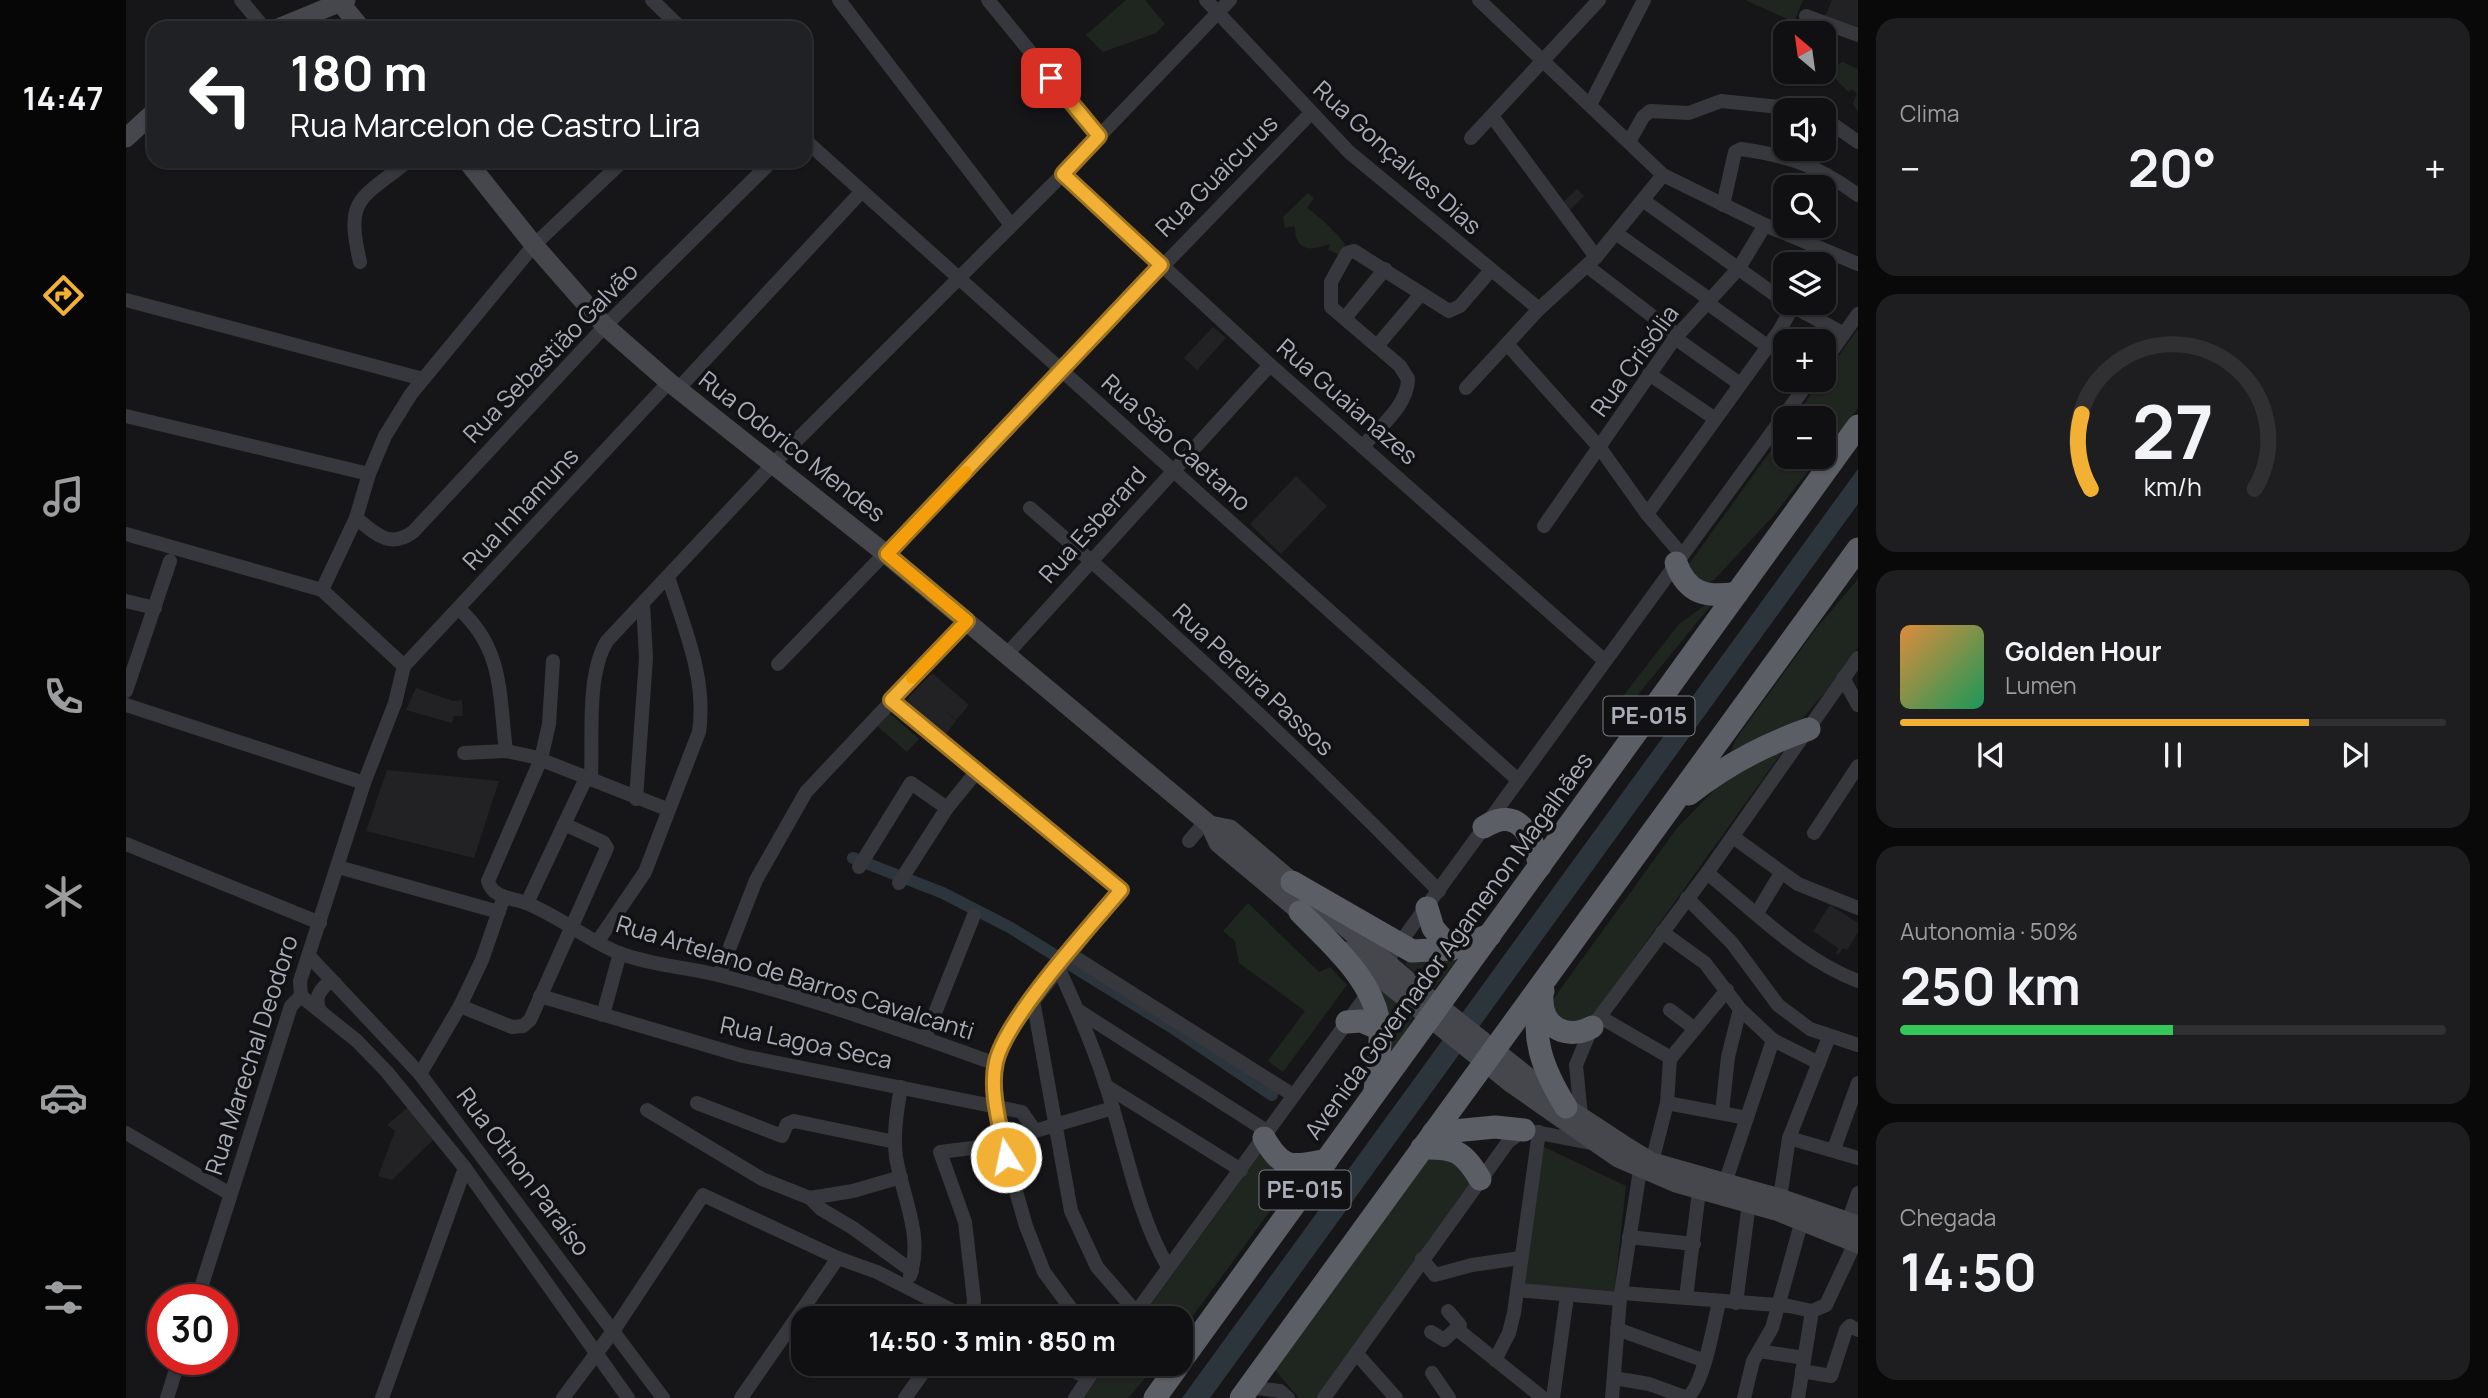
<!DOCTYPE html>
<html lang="pt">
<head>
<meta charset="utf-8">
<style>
	:root { --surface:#101012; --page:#1e1e20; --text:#f1f3f6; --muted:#9c9d9f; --line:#303032; --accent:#f2b134 }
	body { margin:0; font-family:Manrope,sans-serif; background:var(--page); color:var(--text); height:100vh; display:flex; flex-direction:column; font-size:26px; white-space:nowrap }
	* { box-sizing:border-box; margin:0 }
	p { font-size:23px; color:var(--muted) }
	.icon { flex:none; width:38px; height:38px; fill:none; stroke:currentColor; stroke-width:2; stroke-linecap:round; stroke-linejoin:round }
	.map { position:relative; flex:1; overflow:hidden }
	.sheet { display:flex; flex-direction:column; gap:18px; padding:18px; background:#09090a; width:630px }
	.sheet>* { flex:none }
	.guide { position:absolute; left:21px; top:21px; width:665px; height:147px; border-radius:21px; box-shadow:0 2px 5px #0004,0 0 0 2px var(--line); background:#202124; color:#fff; overflow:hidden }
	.needle { width:46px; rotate:331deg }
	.fabs { position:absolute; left:1647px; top:21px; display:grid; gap:14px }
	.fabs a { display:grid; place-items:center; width:63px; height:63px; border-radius:14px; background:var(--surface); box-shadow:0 2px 5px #0004,0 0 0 2px var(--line); font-size:35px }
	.speed { position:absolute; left:21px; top:1284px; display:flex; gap:14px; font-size:35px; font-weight:700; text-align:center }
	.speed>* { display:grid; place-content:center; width:91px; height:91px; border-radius:50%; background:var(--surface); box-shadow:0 2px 5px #0004,0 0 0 2px var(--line); line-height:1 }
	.speed .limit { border:10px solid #d22; background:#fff; color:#111 }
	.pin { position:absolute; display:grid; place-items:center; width:60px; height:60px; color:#fff; margin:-30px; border-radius:14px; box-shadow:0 4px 10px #0006 }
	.me { position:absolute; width:77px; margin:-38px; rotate:350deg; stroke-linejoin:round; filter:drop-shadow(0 0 5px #0008) }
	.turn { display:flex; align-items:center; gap:24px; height:147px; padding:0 28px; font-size:32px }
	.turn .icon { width:91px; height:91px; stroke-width:2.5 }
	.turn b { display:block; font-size:49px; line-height:60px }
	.big { font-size:52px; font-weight:700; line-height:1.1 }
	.sheet .widget { flex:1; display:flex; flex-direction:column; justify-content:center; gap:10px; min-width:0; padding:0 24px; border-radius:21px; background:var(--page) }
	.sheet .dial { align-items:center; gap:0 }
	.dial svg { height:182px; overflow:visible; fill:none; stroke:var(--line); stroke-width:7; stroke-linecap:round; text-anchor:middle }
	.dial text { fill:var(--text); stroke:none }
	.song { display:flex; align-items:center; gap:21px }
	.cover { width:84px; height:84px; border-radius:10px; background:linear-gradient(135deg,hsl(30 70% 55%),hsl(150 70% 35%)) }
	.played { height:7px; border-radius:4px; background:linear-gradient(90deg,var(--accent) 75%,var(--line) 75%) }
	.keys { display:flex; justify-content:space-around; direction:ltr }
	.heat { display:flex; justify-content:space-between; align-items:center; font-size:38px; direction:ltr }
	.charge { height:10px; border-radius:5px; background:linear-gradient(90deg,#34c759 50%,var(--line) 0) }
	.trip { position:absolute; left:665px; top:1306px; width:402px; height:70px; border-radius:21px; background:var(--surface); box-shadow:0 2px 5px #0004,0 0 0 2px var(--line); font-weight:700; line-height:70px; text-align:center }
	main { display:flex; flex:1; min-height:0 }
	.dock { display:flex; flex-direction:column; width:126px; justify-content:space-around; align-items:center; background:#060607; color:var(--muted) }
	.dock .icon { width:49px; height:49px }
	.dock .selected { color:var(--accent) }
	.dock b { font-size:32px; color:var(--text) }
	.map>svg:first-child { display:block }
	.built { fill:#222225 }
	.green { fill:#1e261f }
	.water { fill:#2c353c }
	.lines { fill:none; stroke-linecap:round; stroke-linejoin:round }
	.canal { stroke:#2c353c; stroke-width:12 }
	.minor { stroke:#37383d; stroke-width:14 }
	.secondary { stroke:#45474d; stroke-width:19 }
	.trunk { stroke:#5b5e65; stroke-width:23 }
	.route-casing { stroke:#9d7322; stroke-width:18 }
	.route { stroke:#f2b134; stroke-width:12 }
	.slow { stroke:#f59e0b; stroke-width:12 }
	.labels { text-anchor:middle; stroke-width:7; stroke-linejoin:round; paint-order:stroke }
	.shield { fill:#111113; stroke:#7b7e86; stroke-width:2 }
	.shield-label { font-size:23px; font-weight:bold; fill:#a8adb8 }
	.street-label { font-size:24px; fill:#a8adb8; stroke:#111113 }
</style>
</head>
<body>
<main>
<nav class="dock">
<b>14:47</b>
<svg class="icon selected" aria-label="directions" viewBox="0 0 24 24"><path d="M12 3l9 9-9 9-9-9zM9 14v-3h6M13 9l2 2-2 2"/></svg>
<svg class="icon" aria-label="music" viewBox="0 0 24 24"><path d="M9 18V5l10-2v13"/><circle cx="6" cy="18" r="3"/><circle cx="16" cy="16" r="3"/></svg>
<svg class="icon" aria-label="phone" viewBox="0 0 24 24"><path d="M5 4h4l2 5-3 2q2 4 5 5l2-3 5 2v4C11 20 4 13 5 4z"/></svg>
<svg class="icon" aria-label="climate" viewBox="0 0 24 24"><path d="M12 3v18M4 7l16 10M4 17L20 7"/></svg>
<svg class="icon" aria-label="car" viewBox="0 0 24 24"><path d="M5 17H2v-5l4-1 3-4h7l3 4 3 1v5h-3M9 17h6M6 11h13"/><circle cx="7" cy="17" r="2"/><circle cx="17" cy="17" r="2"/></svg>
<svg class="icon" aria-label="filters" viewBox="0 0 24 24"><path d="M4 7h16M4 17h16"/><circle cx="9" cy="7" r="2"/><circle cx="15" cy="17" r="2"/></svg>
</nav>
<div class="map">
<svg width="1732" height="1398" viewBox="0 0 1732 1398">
	<rect width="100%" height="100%" fill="#161618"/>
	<!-- built -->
	<g class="built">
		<polygon points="1706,0 1732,0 1732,32 1698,19"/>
		<polygon points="1451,189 1458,196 1441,213 1434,205"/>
		<polygon points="1087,327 1100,338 1071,370 1058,358"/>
		<polygon points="1170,476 1201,506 1155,554 1124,524"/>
		<polygon points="806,673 843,705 830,720 817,709 830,721 819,735 782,702 782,698"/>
		<polygon points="290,688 327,701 336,700 337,716 328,716 326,723 280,710"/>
		<polygon points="261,770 373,781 348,858 240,831"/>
		<polygon points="1704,905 1732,923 1732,932 1721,950 1717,948 1712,955 1710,953 1712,948 1687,931"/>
		<polygon points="282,1107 307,1140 266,1180 252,1176 269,1131 261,1125"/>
	</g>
	<!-- green -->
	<g class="green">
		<polygon points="1000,0 1019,0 1039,24 1030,33 977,52 960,35"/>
		<polygon points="1619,0 1677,0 1668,22"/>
		<path d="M 1717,62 L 1732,69 L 1732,112 L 1727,104 L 1731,93 L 1725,89 L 1723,92 C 1715,85 1706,78 1707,66 Z"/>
		<path d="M 1182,193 L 1188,198 L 1181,208 C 1195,218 1207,229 1219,244 L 1214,255 L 1202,250 L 1204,244 C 1193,247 1176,255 1170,237 C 1169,234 1170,230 1168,226 L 1159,228 L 1157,217 Z"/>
		<polygon points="1732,329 1732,408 1698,452 1698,418 1668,418"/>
		<polygon points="1659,431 1659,457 1693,457 1648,515 1588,580 1575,586 1560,568"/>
		<polygon points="1732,579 1732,648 1700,691 1676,719 1603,756 1610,739 1689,630"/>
		<polygon points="1582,603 1587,603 1505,703 1497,696 1553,624"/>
		<polygon points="761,711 793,739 781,752 749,724"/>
		<polygon points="1659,748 1464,1020 1453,1027 1429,1021 1427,1001 1433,991 1551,828 1613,765"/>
		<polygon points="1122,903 1193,972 1204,967 1221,985 1157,1072 1142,1061 1179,1011 1113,963 1109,941 1097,931"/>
		<polygon points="1335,955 1308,989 1280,965 1281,959"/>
		<polygon points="1245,977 1288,1013 1280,1033 1264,1053"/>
		<polygon points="1414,1145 1500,1186 1488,1294 1393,1286"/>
		<polygon points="1312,1148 1348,1181 1191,1398 1173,1398 1144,1364 1297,1151"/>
		<polygon points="1137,1150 1172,1173 1055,1332 1055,1318 1015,1318"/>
		<polygon points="983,1363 1032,1363 1002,1398 957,1398"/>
	</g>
	<!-- water -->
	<polygon class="water" points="1732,469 1732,504 1084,1398 1056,1398"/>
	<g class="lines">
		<!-- canal -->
		<polyline class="canal" points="727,858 817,893 885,928 1050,1030 1146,1095"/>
		<!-- minor -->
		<g class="minor">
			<polyline points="115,0 138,28"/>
			<polyline points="526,0 555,28"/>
			<polyline points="713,0 885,225"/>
			<polyline points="862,0 973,136"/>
			<polyline points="1080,0 1223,152 1413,309"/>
			<polyline points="1353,0 1537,175 1639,225 1732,264"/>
			<polyline points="1680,16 1732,35"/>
			<polyline points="1465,103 1518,0"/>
			<polyline points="1366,116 1470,257"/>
			<polyline points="1698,118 1732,142"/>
			<polyline points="1345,138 1473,0"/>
			<polyline points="679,140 1392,780"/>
			<polyline points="1503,142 1517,117 1524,111 1563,113 1595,101 1684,110"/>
			<polyline points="937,174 1144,365 1479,661"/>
			<polyline points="1518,201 1659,302"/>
			<path d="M 1597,205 L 1609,152 L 1615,149 C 1664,156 1692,166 1732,195"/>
			<polyline points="1491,234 1583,299"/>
			<path d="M 234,262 C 219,197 234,200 282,161"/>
			<polyline points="1682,264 1688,246"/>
			<polyline points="1461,266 1551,335"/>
			<polyline points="0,300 297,379"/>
			<polyline points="1580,302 1641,346"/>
			<polyline points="1661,303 1718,334"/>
			<polyline points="1219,318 1259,269"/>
			<polyline points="1549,338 1614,384"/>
			<polyline points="1382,345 1474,448 1521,514 1556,555"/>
			<polyline points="1251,346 1295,294"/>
			<polyline points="1698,362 1732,314"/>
			<polyline points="1523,374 1588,418"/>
			<polyline points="1340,388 1413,309 1470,257 1537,175"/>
			<polyline points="552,389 736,191"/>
			<polyline points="0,416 243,474"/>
			<path d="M 1237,446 C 1254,427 1282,405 1282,379 L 1274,366 L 1205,307 L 1205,282 L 1221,253 L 1228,251 L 1323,311 L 1334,306 L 1365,270"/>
			<path d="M 904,508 C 1045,629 1183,758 1313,891"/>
			<polyline points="1521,514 1653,331 1669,303"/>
			<path d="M 230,518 C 250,534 263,549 287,532 L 479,326 L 646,161"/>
			<polyline points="1418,526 1549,338 1613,268 1639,225"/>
			<polyline points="0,534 196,590 278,666"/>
			<polyline points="196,590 230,518 243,474 259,436 285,394 408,245 497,161"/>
			<polyline points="0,601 29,608"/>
			<path d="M 333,609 C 378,649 373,696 380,751"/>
			<polyline points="881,654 1144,365"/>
			<path d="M 427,661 L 423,724 L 415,759 L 362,881 C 366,898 387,898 400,903 C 433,916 461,940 493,953 C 524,965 560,967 592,975 C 686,998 779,1031 870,1064"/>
			<polyline points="652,664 1184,114"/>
			<polyline points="278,666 543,382"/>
			<polyline points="1717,678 1732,705"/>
			<polyline points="0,691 44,561"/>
			<polyline points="765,700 995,889 884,1031 870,1064 869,1084 880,1157 900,1226 918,1272 952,1318"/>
			<polyline points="0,705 238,783"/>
			<polyline points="338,753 380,751 408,757 541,809"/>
			<path d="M 465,778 C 467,739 460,675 481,641 L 648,463 L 937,174 L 1104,0"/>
			<polyline points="510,799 520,658 517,603"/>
			<polyline points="1688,833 1732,766"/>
			<polyline points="1607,837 1672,884 1732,908"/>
			<polyline points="1063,841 1079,822"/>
			<polyline points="0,844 194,923"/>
			<polyline points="212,867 373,912"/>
			<polyline points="733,867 785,783 821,808"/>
			<path d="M 1581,873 C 1629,911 1674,959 1732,981"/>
			<polyline points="773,883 821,808 851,771"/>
			<polyline points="1561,898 1606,943 1652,1005 1684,1029 1732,1045"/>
			<polyline points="401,903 461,776"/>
			<polyline points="1631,913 1655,873"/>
			<polyline points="1536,932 1579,963 1614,1009 1647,1040 1693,1063"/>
			<path d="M 472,941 L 519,872 L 573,732 C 581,679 558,627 542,577"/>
			<polyline points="942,953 1167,1095"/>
			<polyline points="183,956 294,1074 537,1398"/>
			<polyline points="1260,962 1684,380"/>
			<path d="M 932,967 C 950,1006 967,1045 980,1086 C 1000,1146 1010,1212 1042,1267"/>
			<polyline points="593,975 630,880 680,792 841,621"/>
			<polyline points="175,996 231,1041 261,1072 339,1168 502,1398"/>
			<polyline points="175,996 174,981 238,783 269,703 278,666"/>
			<polyline points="414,996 617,1056 896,1112 909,1131 987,1108"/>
			<polyline points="907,1000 945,1211 971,1267 1010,1312"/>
			<polyline points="334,1006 386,1027 397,1026 404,1020 481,848 477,842 438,824"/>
			<polyline points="1544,1010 1569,1029"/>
			<path d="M 194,1011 C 188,999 193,991 202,983 L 209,983"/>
			<polyline points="953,1011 1142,1132"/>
			<polyline points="477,1015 494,953"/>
			<polyline points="1474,1017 1545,1058"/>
			<polyline points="799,1038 848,915"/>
			<polyline points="294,1074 334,1006 356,960 376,902 380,899"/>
			<polyline points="980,1086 1115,1170"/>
			<path d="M 775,1087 C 771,1110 767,1134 770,1157 C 776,1196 798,1236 784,1276"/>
			<polyline points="571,1103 656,1136 661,1124 668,1121 769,1142"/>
			<polyline points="1541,1103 1621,1118"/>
			<polyline points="521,1110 636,1179 684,1198 695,1209 727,1228 786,1271"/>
			<polyline points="1596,1112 1602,1057 1614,1009"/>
			<polyline points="1455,1116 1450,1065 1466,1027 1581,873 1732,658"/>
			<polyline points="0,1133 104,1194"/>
			<polyline points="1663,1138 1732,1158"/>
			<polyline points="1708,1149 1732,1083"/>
			<polyline points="1526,1162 1541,1103 1544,1059 1601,990"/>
			<polyline points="1599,1183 1647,1040"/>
			<polyline points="684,1198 727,1191 775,1177"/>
			<polyline points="1654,1198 1663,1138 1703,1037"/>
			<polyline points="1722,1222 1732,1193"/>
			<polyline points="1503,1237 1568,1244"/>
			<polyline points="1296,1259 1309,1275 1346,1265 1394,1258"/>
			<polyline points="1391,1290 1494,1299"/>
			<polyline points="1496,1293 1663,1306 1686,1311"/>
			<polyline points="1560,1298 1573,1191"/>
			<polyline points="71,1300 165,1006 175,996"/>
			<polyline points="1610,1303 1623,1203"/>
			<polyline points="846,1318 848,1300 839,1222 814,1152 878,1144"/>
			<polyline points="1006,1318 1243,992"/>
			<polyline points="1331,1329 1417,1398"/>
			<polyline points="1491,1329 1579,1361"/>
			<polyline points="1305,1332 1318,1340 1334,1325 1322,1311"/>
			<polyline points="1633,1351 1678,1358"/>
			<polyline points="1230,1353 1270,1398"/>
			<polyline points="1369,1360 1383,1333 1388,1313 1413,1132"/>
			<polyline points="933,1363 962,1378"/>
			<polyline points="1676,1371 1705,1376 1720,1330 1724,1326 1732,1330"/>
			<polyline points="1306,1373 1323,1398"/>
			<polyline points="1488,1378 1523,1384 1559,1397"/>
			<polyline points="1123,1387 1154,1391 1162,1398"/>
			<polyline points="41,1398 53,1360"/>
			<polyline points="256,1398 339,1168"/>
			<polyline points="437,1398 488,1330 577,1195 712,1258 751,1272 841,1318"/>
			<polyline points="615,1398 712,1258"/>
			<polyline points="779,1398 804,1363"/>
			<polyline points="949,1398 973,1363"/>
			<polyline points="1198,1398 1382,1142 1398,1130 1466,1143"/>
			<polyline points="1427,1398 1441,1296"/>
			<polyline points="1486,1398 1494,1299 1514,1170"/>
			<path d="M 1559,1398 C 1577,1392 1588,1322 1593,1302"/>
			<polyline points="1618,1398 1627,1361 1646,1328 1676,1220"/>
			<polyline points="1672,1398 1686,1311 1700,1305 1729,1243"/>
		</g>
		<!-- secondary -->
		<g class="secondary">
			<polyline points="212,0 235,28"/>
			<polyline points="152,28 220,0"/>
			<polyline points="0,138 28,112"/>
			<polyline points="341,161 408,245 479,326 543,382 760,554 1084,825 1092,843 1184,920"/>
			<polyline points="1084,825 1104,829 1299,995 1440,1107 1498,1145 1526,1162 1654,1198 1732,1225"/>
			<polyline points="1221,951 1386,1084 1492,1158 1550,1183 1650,1211 1732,1244"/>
		</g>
		<!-- trunk -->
		<g class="trunk">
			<path d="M 1550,563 C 1561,594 1581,598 1611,593"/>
			<path d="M 1563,794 C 1600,765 1639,744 1683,729"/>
			<path d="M 1358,827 C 1393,804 1407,838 1414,866"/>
			<polyline points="1166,882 1286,951 1325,949 1364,935"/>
			<polyline points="1301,908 1307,928 1325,949"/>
			<path d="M 1174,912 C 1206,945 1251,982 1254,1031 C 1255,1051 1251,1071 1249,1091"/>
			<path d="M 1417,991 C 1402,1034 1417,1070 1440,1107"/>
			<path d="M 1416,1000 C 1416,1029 1443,1040 1466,1027"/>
			<polyline points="1221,1022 1235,1021 1254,1029"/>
			<polyline points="1307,1133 1369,1127 1398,1130"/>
			<path d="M 1138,1138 C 1157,1171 1167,1167 1201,1160"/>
			<path d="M 1296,1148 C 1329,1147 1337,1151 1354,1179"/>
			<polyline points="1055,1361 1732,426"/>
			<polyline points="1029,1398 1054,1363"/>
			<polyline points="1115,1398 1732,549"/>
		</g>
	</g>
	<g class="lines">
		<!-- route casing -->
		<g class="route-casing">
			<path id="route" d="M 880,1157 C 875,1128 863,1092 870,1062 C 880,1018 963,928 995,890 L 765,700 L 841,621 L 761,554 L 1035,265 L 937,174 L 973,136 L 925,78"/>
		</g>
		<!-- route -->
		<use href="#route" class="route"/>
		<!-- slow -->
		<polyline class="slow" points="786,678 841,621 761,554 840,472"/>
	</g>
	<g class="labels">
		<!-- shield labels -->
		<g class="shield">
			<rect x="1477.5" y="696.5" width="91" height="39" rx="5"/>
			<rect x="1133.5" y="1170.5" width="91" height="39" rx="5"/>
		</g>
		<g class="shield-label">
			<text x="1523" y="724">PE-015</text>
			<text x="1179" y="1198">PE-015</text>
		</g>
		<!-- street labels -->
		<g class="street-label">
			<text transform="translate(1271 158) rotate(42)" y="8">Rua Gonçalves Dias</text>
			<text transform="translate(1091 176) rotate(-45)" y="8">Rua Guaicurus</text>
			<text transform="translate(425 353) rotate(-46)" y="8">Rua Sebastião Galvão</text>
			<text transform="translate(1509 361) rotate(-54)" y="8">Rua Crisólia</text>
			<text transform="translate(1221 402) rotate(41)" y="8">Rua Guaianazes</text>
			<text transform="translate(1050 443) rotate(42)" y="8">Rua São Caetano</text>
			<text transform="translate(666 447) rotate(38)" y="8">Rua Odorico Mendes</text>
			<text transform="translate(395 509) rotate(-47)" y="8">Rua Inhamuns</text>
			<text transform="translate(967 525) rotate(-48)" y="8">Rua Esberard</text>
			<text transform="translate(1127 680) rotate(43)" y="8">Rua Pereira Passos</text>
			<text transform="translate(1323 946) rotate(-54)" y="8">Avenida Governador Agamenon Magalhães</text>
			<text transform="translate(669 978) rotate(17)" y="8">Rua Artelano de Barros Cavalcanti</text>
			<text transform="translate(680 1043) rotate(12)" y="8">Rua Lagoa Seca</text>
			<text transform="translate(126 1055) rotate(-72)" y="8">Rua Marechal Deodoro</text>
			<text transform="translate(397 1172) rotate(53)" y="8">Rua Othon Paraíso</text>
		</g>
	</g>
</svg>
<div class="fabs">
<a><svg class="needle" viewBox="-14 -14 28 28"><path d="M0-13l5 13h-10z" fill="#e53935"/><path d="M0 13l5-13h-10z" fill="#9c9d9f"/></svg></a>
<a><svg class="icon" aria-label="sound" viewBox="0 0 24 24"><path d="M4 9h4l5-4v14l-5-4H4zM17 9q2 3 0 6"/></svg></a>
<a><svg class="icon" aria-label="search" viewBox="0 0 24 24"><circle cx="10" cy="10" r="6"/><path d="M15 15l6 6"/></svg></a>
<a><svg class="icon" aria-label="layers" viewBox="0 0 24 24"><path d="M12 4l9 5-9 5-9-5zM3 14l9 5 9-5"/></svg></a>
<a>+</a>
<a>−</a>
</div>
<div class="speed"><div class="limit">30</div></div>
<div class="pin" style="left:925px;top:78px;background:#d93025"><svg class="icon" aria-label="arrive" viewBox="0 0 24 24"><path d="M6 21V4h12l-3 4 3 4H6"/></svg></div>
<svg class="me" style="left:880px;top:1157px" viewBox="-20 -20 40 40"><circle r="17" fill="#f2b134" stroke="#fff" stroke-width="3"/><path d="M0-11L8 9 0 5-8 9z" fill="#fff"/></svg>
<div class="trip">14:50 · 3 min · 850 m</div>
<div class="guide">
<div class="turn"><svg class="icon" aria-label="left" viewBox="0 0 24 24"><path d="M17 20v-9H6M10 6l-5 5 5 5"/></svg><div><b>180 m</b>Rua Marcelon de Castro Lira</div></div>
</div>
</div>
<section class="sheet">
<div class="widget"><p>Clima</p>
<div class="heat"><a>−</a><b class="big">20°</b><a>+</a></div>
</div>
<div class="widget dial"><svg viewBox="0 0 100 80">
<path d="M14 69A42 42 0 1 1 86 69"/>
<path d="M14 69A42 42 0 0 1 10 36" stroke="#f2b134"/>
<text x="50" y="56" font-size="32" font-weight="700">27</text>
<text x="50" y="72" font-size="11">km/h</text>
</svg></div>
<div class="widget">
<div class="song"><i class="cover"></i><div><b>Golden Hour</b><p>Lumen</p></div></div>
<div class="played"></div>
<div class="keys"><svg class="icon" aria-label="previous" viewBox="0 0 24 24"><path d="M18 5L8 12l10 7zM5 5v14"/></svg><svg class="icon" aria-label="pause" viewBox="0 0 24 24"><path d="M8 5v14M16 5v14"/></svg><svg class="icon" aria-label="next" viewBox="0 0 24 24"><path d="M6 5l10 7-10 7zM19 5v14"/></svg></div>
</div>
<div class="widget"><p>Autonomia · 50%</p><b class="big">250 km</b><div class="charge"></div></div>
<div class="widget"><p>Chegada</p><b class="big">14:50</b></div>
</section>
</main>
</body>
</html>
